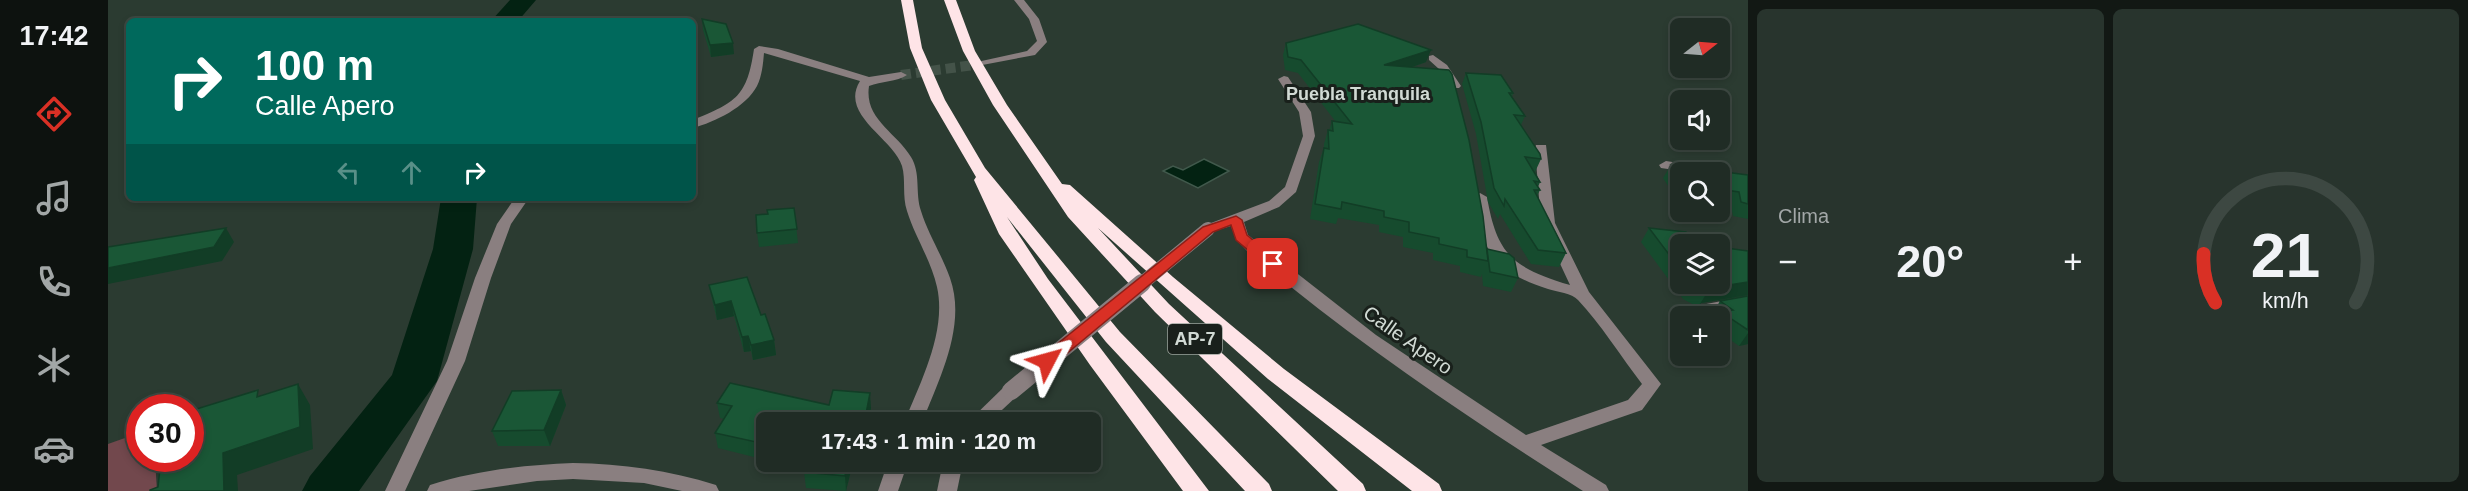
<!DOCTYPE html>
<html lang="es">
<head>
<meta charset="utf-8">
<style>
	:root { --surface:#202c25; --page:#28342d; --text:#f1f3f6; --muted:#a2a7a7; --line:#3d4842; --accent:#d93025 }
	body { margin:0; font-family:Helvetica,sans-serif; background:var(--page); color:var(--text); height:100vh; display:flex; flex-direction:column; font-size:22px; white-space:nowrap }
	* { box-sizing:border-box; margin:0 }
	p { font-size:20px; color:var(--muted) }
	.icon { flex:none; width:33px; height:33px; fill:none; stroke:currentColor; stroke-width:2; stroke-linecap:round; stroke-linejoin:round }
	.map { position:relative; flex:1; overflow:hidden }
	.details { display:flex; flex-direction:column; gap:9px; padding:9px; background:#121814; width:720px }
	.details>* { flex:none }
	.hud { position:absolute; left:18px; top:18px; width:570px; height:183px; border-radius:9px; box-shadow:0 3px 9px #0003,0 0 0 2px var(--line); background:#00695c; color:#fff; overflow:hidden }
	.needle { width:39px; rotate:73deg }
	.tools { position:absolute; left:1562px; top:18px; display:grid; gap:12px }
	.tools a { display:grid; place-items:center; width:60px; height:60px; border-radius:9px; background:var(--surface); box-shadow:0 3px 9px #0003,0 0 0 2px var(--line); font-size:30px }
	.speed { position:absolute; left:18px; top:394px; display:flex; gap:12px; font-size:30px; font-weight:700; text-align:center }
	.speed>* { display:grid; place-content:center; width:78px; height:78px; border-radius:50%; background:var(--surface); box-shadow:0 3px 9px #0003,0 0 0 2px var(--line); line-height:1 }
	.speed .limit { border:9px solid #d22; background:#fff; color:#111 }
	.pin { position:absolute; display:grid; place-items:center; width:51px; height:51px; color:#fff; margin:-26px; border-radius:12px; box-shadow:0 3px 9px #0006 }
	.me { position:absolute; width:66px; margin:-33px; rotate:51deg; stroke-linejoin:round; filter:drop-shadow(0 0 4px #0008) }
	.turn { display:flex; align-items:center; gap:21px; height:126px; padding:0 30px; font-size:27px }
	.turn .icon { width:78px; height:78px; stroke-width:2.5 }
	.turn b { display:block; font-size:42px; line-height:51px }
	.lanes { display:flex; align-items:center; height:57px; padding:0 30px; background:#0003; justify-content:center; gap:30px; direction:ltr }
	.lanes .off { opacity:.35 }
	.big { font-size:45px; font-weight:800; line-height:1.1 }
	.details .card { flex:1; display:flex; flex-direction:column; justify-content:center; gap:9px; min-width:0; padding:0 21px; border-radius:9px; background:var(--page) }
	.details .dial { align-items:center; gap:0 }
	.dial svg { height:156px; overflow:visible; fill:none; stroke:var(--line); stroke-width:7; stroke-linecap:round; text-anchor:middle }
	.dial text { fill:var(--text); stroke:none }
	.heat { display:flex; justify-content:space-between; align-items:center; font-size:33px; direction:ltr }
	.details .tiles { flex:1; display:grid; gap:9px; grid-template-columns:repeat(2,1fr) }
	.trip { position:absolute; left:648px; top:412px; width:345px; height:60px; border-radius:9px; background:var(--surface); box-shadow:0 3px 9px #0003,0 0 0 2px var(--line); font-weight:800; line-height:60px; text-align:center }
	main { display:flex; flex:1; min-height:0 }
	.menu { display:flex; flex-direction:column; width:108px; justify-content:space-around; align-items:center; background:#0d120f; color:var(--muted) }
	.menu .icon { width:42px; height:42px }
	.menu .active { color:var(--accent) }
	.menu b { font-size:27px; color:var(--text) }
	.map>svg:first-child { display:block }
	.green { fill:#72484d }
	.water { fill:#032212; stroke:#41594c; stroke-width:1.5 }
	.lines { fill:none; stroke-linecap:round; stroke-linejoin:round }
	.river { fill:#032212; fill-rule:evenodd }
	.minor-tunnel { stroke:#445349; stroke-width:10; stroke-dasharray:10 5; stroke-linecap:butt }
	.minor { fill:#8a7f80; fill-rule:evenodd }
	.highway { fill:#fee4e7; fill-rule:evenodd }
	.minor-bridge-far1 { stroke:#8a7f80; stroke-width:14 }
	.minor-bridge { stroke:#8a7f80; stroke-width:18 }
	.wall { fill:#164b2e }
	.shaded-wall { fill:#123d26 }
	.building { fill:#1a5736; stroke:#123d26; stroke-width:1.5 }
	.route { fill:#d93025; stroke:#8d1f18; stroke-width:1.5 }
	.labels { text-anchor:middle; stroke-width:6; stroke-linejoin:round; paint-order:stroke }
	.far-neighbourhood-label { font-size:18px; font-weight:bold; fill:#d1dad4; stroke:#19201b }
	.shield { fill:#19201b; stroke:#9aa29c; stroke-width:1.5 }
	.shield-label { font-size:18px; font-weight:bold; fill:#d1dad4 }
	.street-label { font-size:20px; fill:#d1dad4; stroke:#19201b }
</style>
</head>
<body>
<main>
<nav class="menu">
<b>17:42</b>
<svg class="icon active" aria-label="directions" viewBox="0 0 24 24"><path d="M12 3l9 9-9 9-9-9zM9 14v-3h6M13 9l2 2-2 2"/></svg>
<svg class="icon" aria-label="music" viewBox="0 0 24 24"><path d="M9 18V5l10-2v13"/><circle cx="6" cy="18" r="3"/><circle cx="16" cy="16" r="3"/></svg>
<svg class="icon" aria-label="phone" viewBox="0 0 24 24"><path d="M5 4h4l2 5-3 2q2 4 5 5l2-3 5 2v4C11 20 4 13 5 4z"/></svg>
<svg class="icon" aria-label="climate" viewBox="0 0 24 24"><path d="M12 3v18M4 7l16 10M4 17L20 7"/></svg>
<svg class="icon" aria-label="car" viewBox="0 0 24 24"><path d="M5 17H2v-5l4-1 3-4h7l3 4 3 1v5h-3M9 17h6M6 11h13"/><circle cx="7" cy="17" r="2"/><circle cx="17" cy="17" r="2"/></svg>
</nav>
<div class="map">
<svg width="1640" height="491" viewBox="0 0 1640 491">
	<rect width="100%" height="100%" fill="#2b3b31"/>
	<!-- green -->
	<polygon class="green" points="31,433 32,459 47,459 49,491 0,491 0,444"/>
	<!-- water -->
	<polygon class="water" points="1096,159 1121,171 1090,188 1055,171 1065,166 1075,170"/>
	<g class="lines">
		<!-- river -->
		<g class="river">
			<polygon points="402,0 428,0 410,21 383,21"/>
			<polygon points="333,198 369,198 365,249 329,381 251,491 194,491 202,476 284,375 325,249"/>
		</g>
		<!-- minor-tunnel -->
		<polyline class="minor-tunnel" points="793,75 873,64"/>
		<!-- minor -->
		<g class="minor">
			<polygon points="906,0 916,0 931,19 939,42 927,55 869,66 869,62 919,51 929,41 921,19"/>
			<path d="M 651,46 L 670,49 L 761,77 L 793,72 L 799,75 C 789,82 773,81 761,86 C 756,119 788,132 803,157 C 813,173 807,193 813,211 C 820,234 834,255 842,278 C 859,326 831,379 814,423 L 796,423 C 812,383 839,332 829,287 C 823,260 807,237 799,211 C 794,196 798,180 794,166 C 785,138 731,115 752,81 L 656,53 C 655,64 654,76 649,86 C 638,107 607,122 585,128 L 585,120 C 629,102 639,96 646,49 Z"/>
			<polygon points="1325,55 1339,65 1353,86 1351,88 1343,88 1331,69 1321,60 1321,56"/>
			<path d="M 1176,76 L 1180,77 L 1203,112 L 1207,136 L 1188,192 L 1171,207 L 1136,222 L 1140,235 L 1268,335 L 1418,435 L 1520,400 L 1534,384 C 1514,358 1492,323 1470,300 C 1464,293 1449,292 1440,289 C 1387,272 1373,251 1365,197 L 1372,193 L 1379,197 C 1389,256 1406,268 1462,285 L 1433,223 L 1427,148 L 1428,145 L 1438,145 L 1447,223 L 1481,292 L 1553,384 L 1534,410 L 1433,445 L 1498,485 L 1501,491 L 1475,491 C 1375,427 1275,361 1183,287 C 1164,272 1129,249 1123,226 L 1100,233 L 1095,232 L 1093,229 L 1095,226 L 1161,201 L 1177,187 L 1195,136 L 1191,112 L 1170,79 Z"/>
			<polygon points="1558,161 1602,168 1609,172 1580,172 1553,168 1551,165"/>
			<polygon points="407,198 421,198 403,224 383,278 357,361 297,491 277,491 339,361 367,278 389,224"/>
			<polygon points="1640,296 1640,306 1599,314 1591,309 1593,305"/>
			<polygon points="903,384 909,386 912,391 909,396 880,423 859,423 897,386"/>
			<polygon points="780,462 800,462 790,491 770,491"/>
			<polygon points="835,462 855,462 849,491 829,491"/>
			<path d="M 465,463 C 515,464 561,470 608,485 L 611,491 L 574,491 L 536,483 L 465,479 L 429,481 L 361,491 L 319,491 L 322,485 C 368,470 417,465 465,463 Z"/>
		</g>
		<!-- highway -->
		<g class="highway">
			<polygon points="793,0 805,0 814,48 837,100 877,168 1012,332 1161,484 1164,491 1137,491 998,342 899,217 940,279 1101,491 1075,491 982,365 891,234 866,180 868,177 823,100 802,48"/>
			<polygon points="836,0 848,0 867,51 899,105 954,184 962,185 1065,277 1176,369 1331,484 1334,491 1304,491 1160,379 990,228 1061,304 1255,484 1258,491 1230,491 1047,312 960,217 885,105 855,51"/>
		</g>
		<!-- minor-bridge-far1 -->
		<polyline class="minor-bridge-far1" points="1032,285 1100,229"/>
		<!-- minor-bridge -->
		<polyline class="minor-bridge" points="903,391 1034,283"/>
	</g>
	<!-- wall -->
	<g class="wall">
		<polygon points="594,19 626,54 603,57 595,30"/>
		<polygon points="1178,43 1318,62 1304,67 1378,250 1410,278 1403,292 1375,286 1374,274 1373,277 1352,272 1352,266 1325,260 1325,253 1295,247 1295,237 1271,232 1271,225 1230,218 1228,224 1202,219 1211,162 1216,148 1216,144 1220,130 1221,131 1224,121 1228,122 1190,73 1177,70 1175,55"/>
		<polygon points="1358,73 1405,93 1404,97 1417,116 1413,125 1433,159 1427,172 1432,182 1430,187 1432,190 1429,196 1458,253 1451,267 1423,264 1392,214 1390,219 1380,202 1368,134 1354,84"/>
		<polygon points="1563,165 1640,175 1640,219 1625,216 1623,206 1611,204 1611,172 1572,172 1572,198 1568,198 1555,178"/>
		<polygon points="686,208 690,243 651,247 649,233 660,214"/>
		<polygon points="1541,228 1572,244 1572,284 1611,284 1640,251 1640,295 1593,303 1590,307 1575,299 1533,242"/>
		<polygon points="601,285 653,315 666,340 668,355 645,360 643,351 636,352 626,316 609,320 604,299"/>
		<polygon points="1640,296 1640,344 1631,346 1611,332 1611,316 1603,316 1612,301"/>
		<polygon points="453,390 458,405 442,446 390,446 384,431"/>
		<polygon points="609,403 721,405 763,408 760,423 658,423 658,444 650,458 610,448 607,433 616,419 612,418"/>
		<polygon points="745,462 738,491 698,488 696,472"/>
	</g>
	<!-- shaded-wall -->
	<g class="shaded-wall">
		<polygon points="625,43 626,54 603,57 602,45"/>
		<polygon points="1323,50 1318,62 1272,78 1276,65"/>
		<polygon points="118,228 126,242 114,261 0,284 0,268"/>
		<polygon points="1640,282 1640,295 1593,303 1590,307 1602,288"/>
		<polygon points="623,301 626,316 609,320 607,305"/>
		<polygon points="1640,333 1640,344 1631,346"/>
		<polygon points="640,336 643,351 636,352 634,337"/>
		<polygon points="666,340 668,355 645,360 643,345"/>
		<polygon points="190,384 202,405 205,449 129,475 130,491 116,491 115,453"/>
		<polygon points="453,390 458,405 442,446 436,430"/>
		<polygon points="762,393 763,408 760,423 757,423 757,419"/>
		<polygon points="656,429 658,444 650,458 648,442"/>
		<polygon points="740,462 745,462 738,491 737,476"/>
	</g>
	<!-- building -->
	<g class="building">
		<polygon points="594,19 618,24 625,43 602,45"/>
		<polygon points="1250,24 1323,50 1276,65 1341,70 1344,74 1361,140 1375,216 1380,261 1359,257 1359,250 1331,244 1331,238 1301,232 1301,222 1276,217 1276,211 1234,202 1233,209 1207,204 1216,148 1221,149 1220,130 1225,131 1224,121 1244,124 1193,60 1180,57 1178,43"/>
		<polygon points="1358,73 1393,75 1405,93 1401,93 1417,116 1406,115 1432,154 1433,159 1417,157 1432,182 1426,181 1432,190 1426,190 1458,253 1430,250 1397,199 1396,206 1386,188 1373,122"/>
		<polygon points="1563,165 1640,175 1640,204 1633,202 1631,192 1611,189 1611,172 1572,172 1572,179"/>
		<polygon points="686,208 689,229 649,233 648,215 660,214 659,210"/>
		<polygon points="118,228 106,247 0,268 0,247"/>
		<polygon points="1541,228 1578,232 1588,244 1592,244 1572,244 1572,269"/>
		<polygon points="1611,247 1640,251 1640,282 1602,288 1599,292 1584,284 1611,284"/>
		<polygon points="1379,249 1401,254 1406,258 1410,278 1382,272"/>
		<polygon points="639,277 653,315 657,314 666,340 643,345 640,336 634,337 623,301 607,305 601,285"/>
		<polygon points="1640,296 1640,330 1613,312 1625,310 1612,301"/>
		<polygon points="622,383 721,405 725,390 762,393 757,419 750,419 749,423 658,423 658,429 656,429 648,442 607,433 624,406 609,403"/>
		<polygon points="190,384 192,427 115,453 116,491 42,491 42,490 50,487 53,459 82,459 82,411 150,390 149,397"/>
		<polygon points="453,390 436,430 384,431 404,391"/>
		<polygon points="699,462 740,462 737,476 696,472"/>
	</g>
	<!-- route -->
	<polygon class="route" points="1128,216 1134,220 1139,235 1170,261 1170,267 1160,267 1128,240 1123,225 1105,232 945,365 933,365 931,361 933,357 1095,227"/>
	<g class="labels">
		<!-- far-neighbourhood labels -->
		<g class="far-neighbourhood-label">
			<text x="1250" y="100">Puebla Tranquila</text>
		</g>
		<!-- shield labels -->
		<rect class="shield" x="1060" y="324" width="54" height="30" rx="4.5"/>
		<g class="shield-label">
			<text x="1087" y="345">AP-7</text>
		</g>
		<!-- street labels -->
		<g class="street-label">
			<text transform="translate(1300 340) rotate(35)" y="7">Calle Apero</text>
		</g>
	</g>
</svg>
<div class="tools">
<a><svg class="needle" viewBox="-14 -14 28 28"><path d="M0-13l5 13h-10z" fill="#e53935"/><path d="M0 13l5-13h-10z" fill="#a2a7a7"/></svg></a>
<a><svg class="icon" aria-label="sound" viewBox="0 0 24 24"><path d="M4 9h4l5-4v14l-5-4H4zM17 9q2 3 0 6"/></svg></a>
<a><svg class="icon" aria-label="search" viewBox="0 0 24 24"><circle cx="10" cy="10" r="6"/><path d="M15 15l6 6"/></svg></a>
<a><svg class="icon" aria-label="layers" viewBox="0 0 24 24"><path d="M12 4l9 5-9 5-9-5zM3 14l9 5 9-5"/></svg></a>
<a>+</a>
</div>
<div class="speed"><div class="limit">30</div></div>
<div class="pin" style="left:1165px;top:264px;background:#d93025"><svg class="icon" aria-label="arrive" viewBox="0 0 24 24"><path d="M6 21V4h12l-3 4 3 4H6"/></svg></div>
<svg class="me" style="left:939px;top:361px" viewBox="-20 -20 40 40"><path d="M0-17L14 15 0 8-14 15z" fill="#d93025" stroke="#fff" stroke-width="4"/></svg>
<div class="trip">17:43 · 1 min · 120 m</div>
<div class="hud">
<div class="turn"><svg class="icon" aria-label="right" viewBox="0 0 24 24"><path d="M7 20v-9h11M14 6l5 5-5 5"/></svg><div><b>100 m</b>Calle Apero</div></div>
<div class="lanes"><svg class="icon off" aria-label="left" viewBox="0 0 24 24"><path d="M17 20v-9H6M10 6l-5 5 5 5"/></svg><svg class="icon off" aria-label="ahead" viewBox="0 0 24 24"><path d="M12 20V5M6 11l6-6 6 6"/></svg><svg class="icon" aria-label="right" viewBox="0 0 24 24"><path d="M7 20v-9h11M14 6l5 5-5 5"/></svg></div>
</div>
</div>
<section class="details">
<div class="tiles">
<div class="card"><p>Clima</p>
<div class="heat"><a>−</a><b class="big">20°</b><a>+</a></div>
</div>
<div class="card dial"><svg viewBox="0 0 100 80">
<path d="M14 69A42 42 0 1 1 86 69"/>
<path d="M14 69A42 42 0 0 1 8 44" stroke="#d93025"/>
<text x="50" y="56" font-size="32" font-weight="700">21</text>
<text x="50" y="72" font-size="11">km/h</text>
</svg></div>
</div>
</section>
</main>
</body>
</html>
